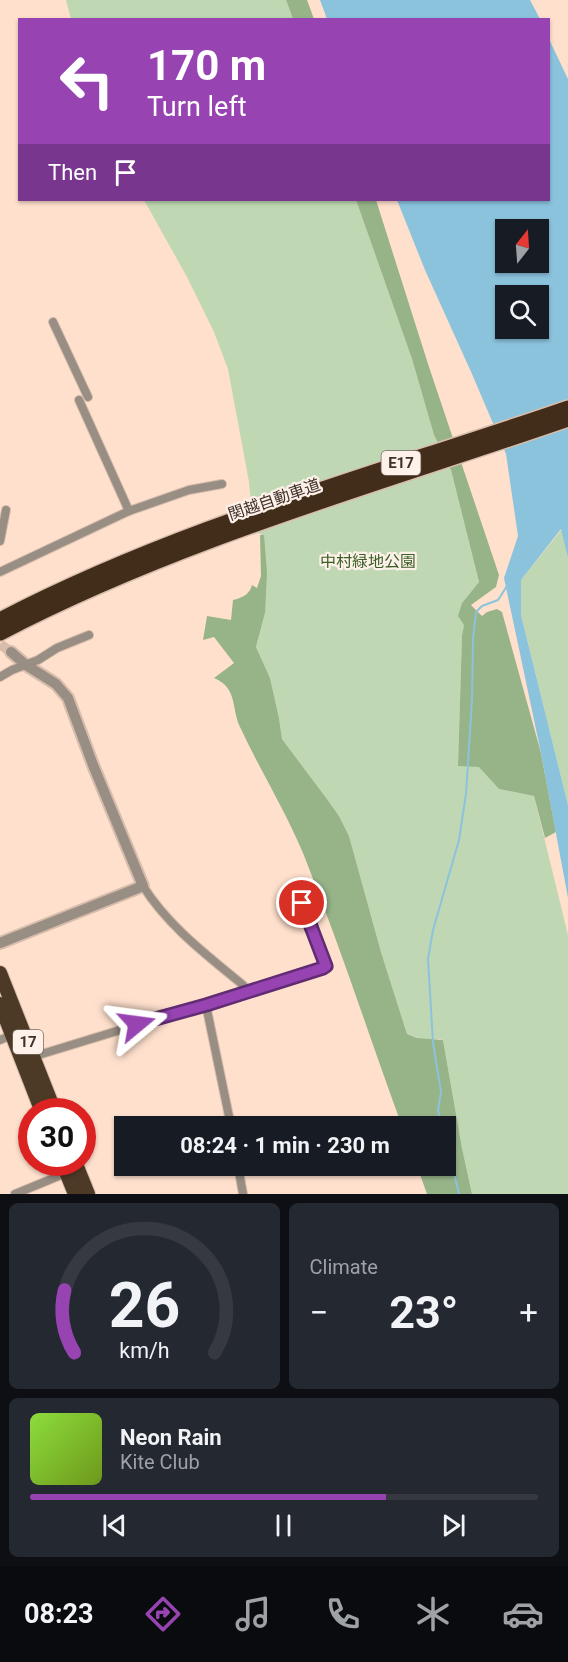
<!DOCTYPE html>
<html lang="en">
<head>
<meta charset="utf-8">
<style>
	:root { --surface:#171b24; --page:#242831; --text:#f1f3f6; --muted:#9ea1a6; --line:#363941; --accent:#9744b2 }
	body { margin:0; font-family:Roboto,"Noto Sans JP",sans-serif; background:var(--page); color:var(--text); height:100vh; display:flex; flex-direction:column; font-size:22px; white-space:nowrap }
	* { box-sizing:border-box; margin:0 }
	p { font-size:20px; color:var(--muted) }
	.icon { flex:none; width:33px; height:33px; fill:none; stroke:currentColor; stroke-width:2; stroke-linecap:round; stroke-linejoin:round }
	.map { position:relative; height:1194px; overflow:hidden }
	.sheet { display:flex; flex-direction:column; gap:9px; padding:9px; background:#0d0f14; flex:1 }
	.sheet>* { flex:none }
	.guide { position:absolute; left:18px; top:18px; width:532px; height:183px; border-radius:0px; box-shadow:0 2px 4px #0004; background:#9744b2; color:#fff; overflow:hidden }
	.needle { width:39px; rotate:17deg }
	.tools { position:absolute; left:495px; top:219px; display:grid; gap:12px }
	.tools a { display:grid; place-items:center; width:54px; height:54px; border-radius:0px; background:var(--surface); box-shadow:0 2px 4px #0004; font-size:30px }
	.speed { position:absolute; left:18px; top:1098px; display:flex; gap:12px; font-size:30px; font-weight:700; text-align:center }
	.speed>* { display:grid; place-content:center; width:78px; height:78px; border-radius:50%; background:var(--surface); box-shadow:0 2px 4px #0004; line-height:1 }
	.speed .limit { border:9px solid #d22; background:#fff; color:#111 }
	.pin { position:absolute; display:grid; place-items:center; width:51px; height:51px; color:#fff; margin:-26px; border:3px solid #fff; border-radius:50%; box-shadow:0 2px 6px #0007 }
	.me { position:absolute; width:66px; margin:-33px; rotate:74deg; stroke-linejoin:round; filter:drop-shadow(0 0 4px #0008) }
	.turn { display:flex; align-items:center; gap:21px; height:126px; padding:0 30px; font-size:27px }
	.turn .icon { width:78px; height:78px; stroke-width:2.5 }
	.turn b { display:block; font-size:42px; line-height:51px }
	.then { display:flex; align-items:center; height:57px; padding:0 30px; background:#0003; gap:12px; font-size:22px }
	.big { font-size:45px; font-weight:700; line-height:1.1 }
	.sheet .tile { flex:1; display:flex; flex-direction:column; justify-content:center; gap:9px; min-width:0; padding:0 21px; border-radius:9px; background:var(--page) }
	.sheet .dial { align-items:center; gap:0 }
	.dial svg { height:156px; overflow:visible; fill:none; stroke:var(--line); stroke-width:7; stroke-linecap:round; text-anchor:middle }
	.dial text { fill:var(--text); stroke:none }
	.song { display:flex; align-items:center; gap:18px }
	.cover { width:72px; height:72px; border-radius:9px; background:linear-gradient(135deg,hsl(90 70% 55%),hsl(80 70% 35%)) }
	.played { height:6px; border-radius:3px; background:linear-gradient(90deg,var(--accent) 70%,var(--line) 70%) }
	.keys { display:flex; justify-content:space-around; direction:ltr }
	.heat { display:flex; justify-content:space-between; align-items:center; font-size:33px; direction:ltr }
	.sheet .tiles { flex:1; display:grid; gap:9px; grid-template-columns:1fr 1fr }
	.tile:last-child { grid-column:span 2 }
	.trip { position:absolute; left:114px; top:1116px; width:342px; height:60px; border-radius:0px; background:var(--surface); box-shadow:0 2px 4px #0004; font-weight:700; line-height:60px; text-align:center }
	.tab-bar { display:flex; height:96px; justify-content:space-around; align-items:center; background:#090b0e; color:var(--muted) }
	.tab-bar .icon { width:42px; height:42px }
	.tab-bar .active { color:var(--accent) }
	.tab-bar b { font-size:27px; color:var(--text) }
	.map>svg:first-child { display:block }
	.green { fill:#bfd8b3 }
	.forest { fill:#97b489 }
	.water { fill:#8bc3dd; fill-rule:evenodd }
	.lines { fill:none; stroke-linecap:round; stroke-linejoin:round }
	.stream { stroke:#8bc3dd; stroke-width:2 }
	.tertiary-tunnel { stroke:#d8bdac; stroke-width:10; stroke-dasharray:10 5; stroke-linecap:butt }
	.minor-casing { stroke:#d8bdac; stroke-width:10 }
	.tertiary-casing { stroke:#d8bdac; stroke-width:14 }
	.trunk-casing { stroke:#d8bdac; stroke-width:16 }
	.motorway-casing { stroke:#d8bdac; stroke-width:18 }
	.minor { stroke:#988e83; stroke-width:8 }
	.tertiary { stroke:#988e83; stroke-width:10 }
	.trunk { stroke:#4c3a26; stroke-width:14 }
	.motorway { stroke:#412d19; stroke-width:15 }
	.route-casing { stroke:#622c74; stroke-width:15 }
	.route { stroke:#9744b2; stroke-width:10 }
	.labels { text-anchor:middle; stroke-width:4.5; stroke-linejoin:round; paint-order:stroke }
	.shield { fill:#fef1e9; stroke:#776b63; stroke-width:1.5 }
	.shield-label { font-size:15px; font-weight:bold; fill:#3d3129 }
	.street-label { font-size:16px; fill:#3d3129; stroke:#fef1e9 }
	.park-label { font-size:16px; fill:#395f24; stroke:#fef1e9 }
</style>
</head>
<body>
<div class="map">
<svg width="568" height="1194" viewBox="0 0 568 1194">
	<rect width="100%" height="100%" fill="#ffe0cd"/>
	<!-- green -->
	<g class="green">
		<polygon points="66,0 286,0 293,19 71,19"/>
		<path d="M 144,200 L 356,200 L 412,359 L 434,435 L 451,470 L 479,582 L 462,603 L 464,625 L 462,635 L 458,766 L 479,766 L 499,789 L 534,796 L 568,935 L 568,1194 L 472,1194 L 462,1148 L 443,1040 C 438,1038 434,1040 428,1039 C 420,1039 414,1037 407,1034 L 381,952 L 349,836 L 339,816 L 327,799 L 282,739 L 279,718 L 270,678 L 256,647 L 265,613 L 263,535 L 257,533 L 254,535 L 249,482 L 228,369 L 214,332 L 187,277 Z"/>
		<polygon points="562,529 568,558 568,805 521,615 521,580"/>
	</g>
	<!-- forest -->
	<g class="forest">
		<polygon points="286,0 307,0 314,19 293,19"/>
		<polygon points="356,200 376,200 429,367 499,575 496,587 471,605 482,616 487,612 497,609 502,612 541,753 556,832 545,838 534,796 499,789 479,767 458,766 462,635 464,625 458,616 462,603 479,582 451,470 434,435 412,359"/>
		<path d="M 260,535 L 264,535 L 267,573 L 265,613 L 256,647 L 270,678 L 279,718 L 282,739 L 327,799 L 339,816 L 349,836 L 381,952 L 407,1034 L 417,1038 L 443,1040 L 462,1148 L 472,1194 L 427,1194 L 417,1166 L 446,1166 L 446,1126 L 402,1126 C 369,1036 339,943 303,853 C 285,810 260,770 240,727 C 231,708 238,688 214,678 L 234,663 L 214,637 L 203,640 L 207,616 L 231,620 L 233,600 C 242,598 250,594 252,585 L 257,588 L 261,576 Z"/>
	</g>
	<!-- water -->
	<g class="water">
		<polygon points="320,0 530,0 540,19 327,19"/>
		<path d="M 549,39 L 568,79 L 568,558 L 561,529 L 521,580 L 521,615 L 568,805 L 568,898 L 541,753 L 504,578 L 518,536 L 506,454 L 472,374 L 425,270 L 397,200 L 549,200 ZM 506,230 L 538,230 L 538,262 L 506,262 ZM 506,296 L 538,296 L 538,328 L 506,328 Z"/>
	</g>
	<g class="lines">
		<!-- stream -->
		<g class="stream">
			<polyline points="442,1126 438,1110 441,1092 433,1043 428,959 433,930 459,840 466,794 472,699 473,639 476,612 482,606 498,600 507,586"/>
			<polyline points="446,1140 459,1194"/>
		</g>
		<!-- tertiary-tunnel -->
		<polyline class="tertiary-tunnel" points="0,644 11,652"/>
		<!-- minor casing -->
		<g class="minor-casing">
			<g id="minor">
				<polyline points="53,322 88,397"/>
				<polyline points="79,400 129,511"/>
				<polyline points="0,541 6,510"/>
				<polyline points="0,572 129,511 189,490 222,484"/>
				<polyline points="0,677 12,670 38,660 57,648 89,635"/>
				<path d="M 143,886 C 168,926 207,955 243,985 L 247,991"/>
				<polyline points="206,1005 231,1126"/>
				<polyline points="0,1040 14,1034"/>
				<polyline points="32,1057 323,968 325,966 302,903"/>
				<polyline points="238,1166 243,1194"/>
				<polyline points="15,1194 66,1173"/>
			</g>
		</g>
		<!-- tertiary casing -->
		<g class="tertiary-casing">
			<polyline id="tertiary" points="0,943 143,886 93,765 68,698 56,684 26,665 11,652"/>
		</g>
		<!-- trunk casing -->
		<g class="trunk-casing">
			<g id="trunk">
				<polyline points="0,973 55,1112"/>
				<polyline points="0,1004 42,1112"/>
				<polyline points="62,1162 75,1194"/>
				<polyline points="75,1162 88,1194"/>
			</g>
		</g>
		<!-- motorway casing -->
		<g class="motorway-casing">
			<g id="motorway">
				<path d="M 0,620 C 180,526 377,474 568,408"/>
				<path d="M 0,633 C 180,539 377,485 568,419"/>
			</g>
		</g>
		<!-- minor -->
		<use href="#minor" class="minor"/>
		<!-- tertiary -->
		<use href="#tertiary" class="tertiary"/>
		<!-- trunk -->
		<use href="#trunk" class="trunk"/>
		<!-- motorway -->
		<use href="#motorway" class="motorway"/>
	</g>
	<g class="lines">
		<!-- route casing -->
		<g class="route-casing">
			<polyline id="route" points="137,1024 206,1005 323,968 326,966 302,903"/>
		</g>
		<!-- route -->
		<use href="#route" class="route"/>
	</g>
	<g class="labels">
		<!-- shield labels -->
		<g class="shield">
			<rect x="381.5" y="451" width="39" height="24" rx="4.5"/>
			<rect x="13" y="1030" width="30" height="24" rx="4.5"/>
		</g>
		<g class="shield-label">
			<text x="401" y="468">E17</text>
			<text x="28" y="1047">17</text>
		</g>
		<!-- street labels -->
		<g class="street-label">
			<text transform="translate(274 499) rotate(-19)" y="6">関越自動車道</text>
		</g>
		<!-- park labels -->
		<g class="park-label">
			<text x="368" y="567">中村緑地公園</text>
		</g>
	</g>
</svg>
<div class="tools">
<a><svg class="needle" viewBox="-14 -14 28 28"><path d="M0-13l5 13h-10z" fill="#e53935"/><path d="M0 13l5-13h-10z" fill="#9ea1a6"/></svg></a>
<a><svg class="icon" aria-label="search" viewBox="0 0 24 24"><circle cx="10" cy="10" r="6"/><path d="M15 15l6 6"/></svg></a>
</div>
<div class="speed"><div class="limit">30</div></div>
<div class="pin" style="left:302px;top:903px;background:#d93025"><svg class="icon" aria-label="arrive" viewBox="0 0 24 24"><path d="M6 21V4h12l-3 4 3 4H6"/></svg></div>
<svg class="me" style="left:137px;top:1024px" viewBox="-20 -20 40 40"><path d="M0-17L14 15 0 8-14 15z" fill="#9744b2" stroke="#fff" stroke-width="4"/></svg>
<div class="trip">08:24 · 1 min · 230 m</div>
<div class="guide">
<div class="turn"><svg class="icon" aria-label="left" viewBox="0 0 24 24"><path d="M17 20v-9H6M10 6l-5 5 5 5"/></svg><div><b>170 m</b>Turn left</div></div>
<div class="then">Then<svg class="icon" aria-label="arrive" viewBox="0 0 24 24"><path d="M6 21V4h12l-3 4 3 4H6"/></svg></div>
</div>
</div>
<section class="sheet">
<div class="tiles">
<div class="tile dial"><svg viewBox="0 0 100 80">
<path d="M14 69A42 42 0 1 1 86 69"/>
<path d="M14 69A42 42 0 0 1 9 37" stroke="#9744b2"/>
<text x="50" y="56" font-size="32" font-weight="700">26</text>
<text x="50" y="72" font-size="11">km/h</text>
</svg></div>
<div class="tile"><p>Climate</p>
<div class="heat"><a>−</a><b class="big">23°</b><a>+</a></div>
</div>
<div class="tile">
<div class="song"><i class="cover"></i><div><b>Neon Rain</b><p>Kite Club</p></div></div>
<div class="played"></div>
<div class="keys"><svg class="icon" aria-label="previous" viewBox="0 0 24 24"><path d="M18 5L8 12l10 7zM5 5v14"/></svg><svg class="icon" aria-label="pause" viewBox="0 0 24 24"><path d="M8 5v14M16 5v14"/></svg><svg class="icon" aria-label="next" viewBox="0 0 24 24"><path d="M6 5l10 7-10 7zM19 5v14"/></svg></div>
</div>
</div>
</section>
<nav class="tab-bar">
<b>08:23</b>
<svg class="icon active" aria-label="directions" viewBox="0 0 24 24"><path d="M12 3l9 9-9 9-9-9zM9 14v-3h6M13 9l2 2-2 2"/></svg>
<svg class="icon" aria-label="music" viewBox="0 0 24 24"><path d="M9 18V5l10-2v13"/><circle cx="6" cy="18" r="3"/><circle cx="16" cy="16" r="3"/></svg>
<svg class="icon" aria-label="phone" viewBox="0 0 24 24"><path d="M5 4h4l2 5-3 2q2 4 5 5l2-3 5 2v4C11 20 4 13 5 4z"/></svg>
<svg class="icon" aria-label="climate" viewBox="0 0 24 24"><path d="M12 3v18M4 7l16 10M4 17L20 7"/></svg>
<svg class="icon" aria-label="car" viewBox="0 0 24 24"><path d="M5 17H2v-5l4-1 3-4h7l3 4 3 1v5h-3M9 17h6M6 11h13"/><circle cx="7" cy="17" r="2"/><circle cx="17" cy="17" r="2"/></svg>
</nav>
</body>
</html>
